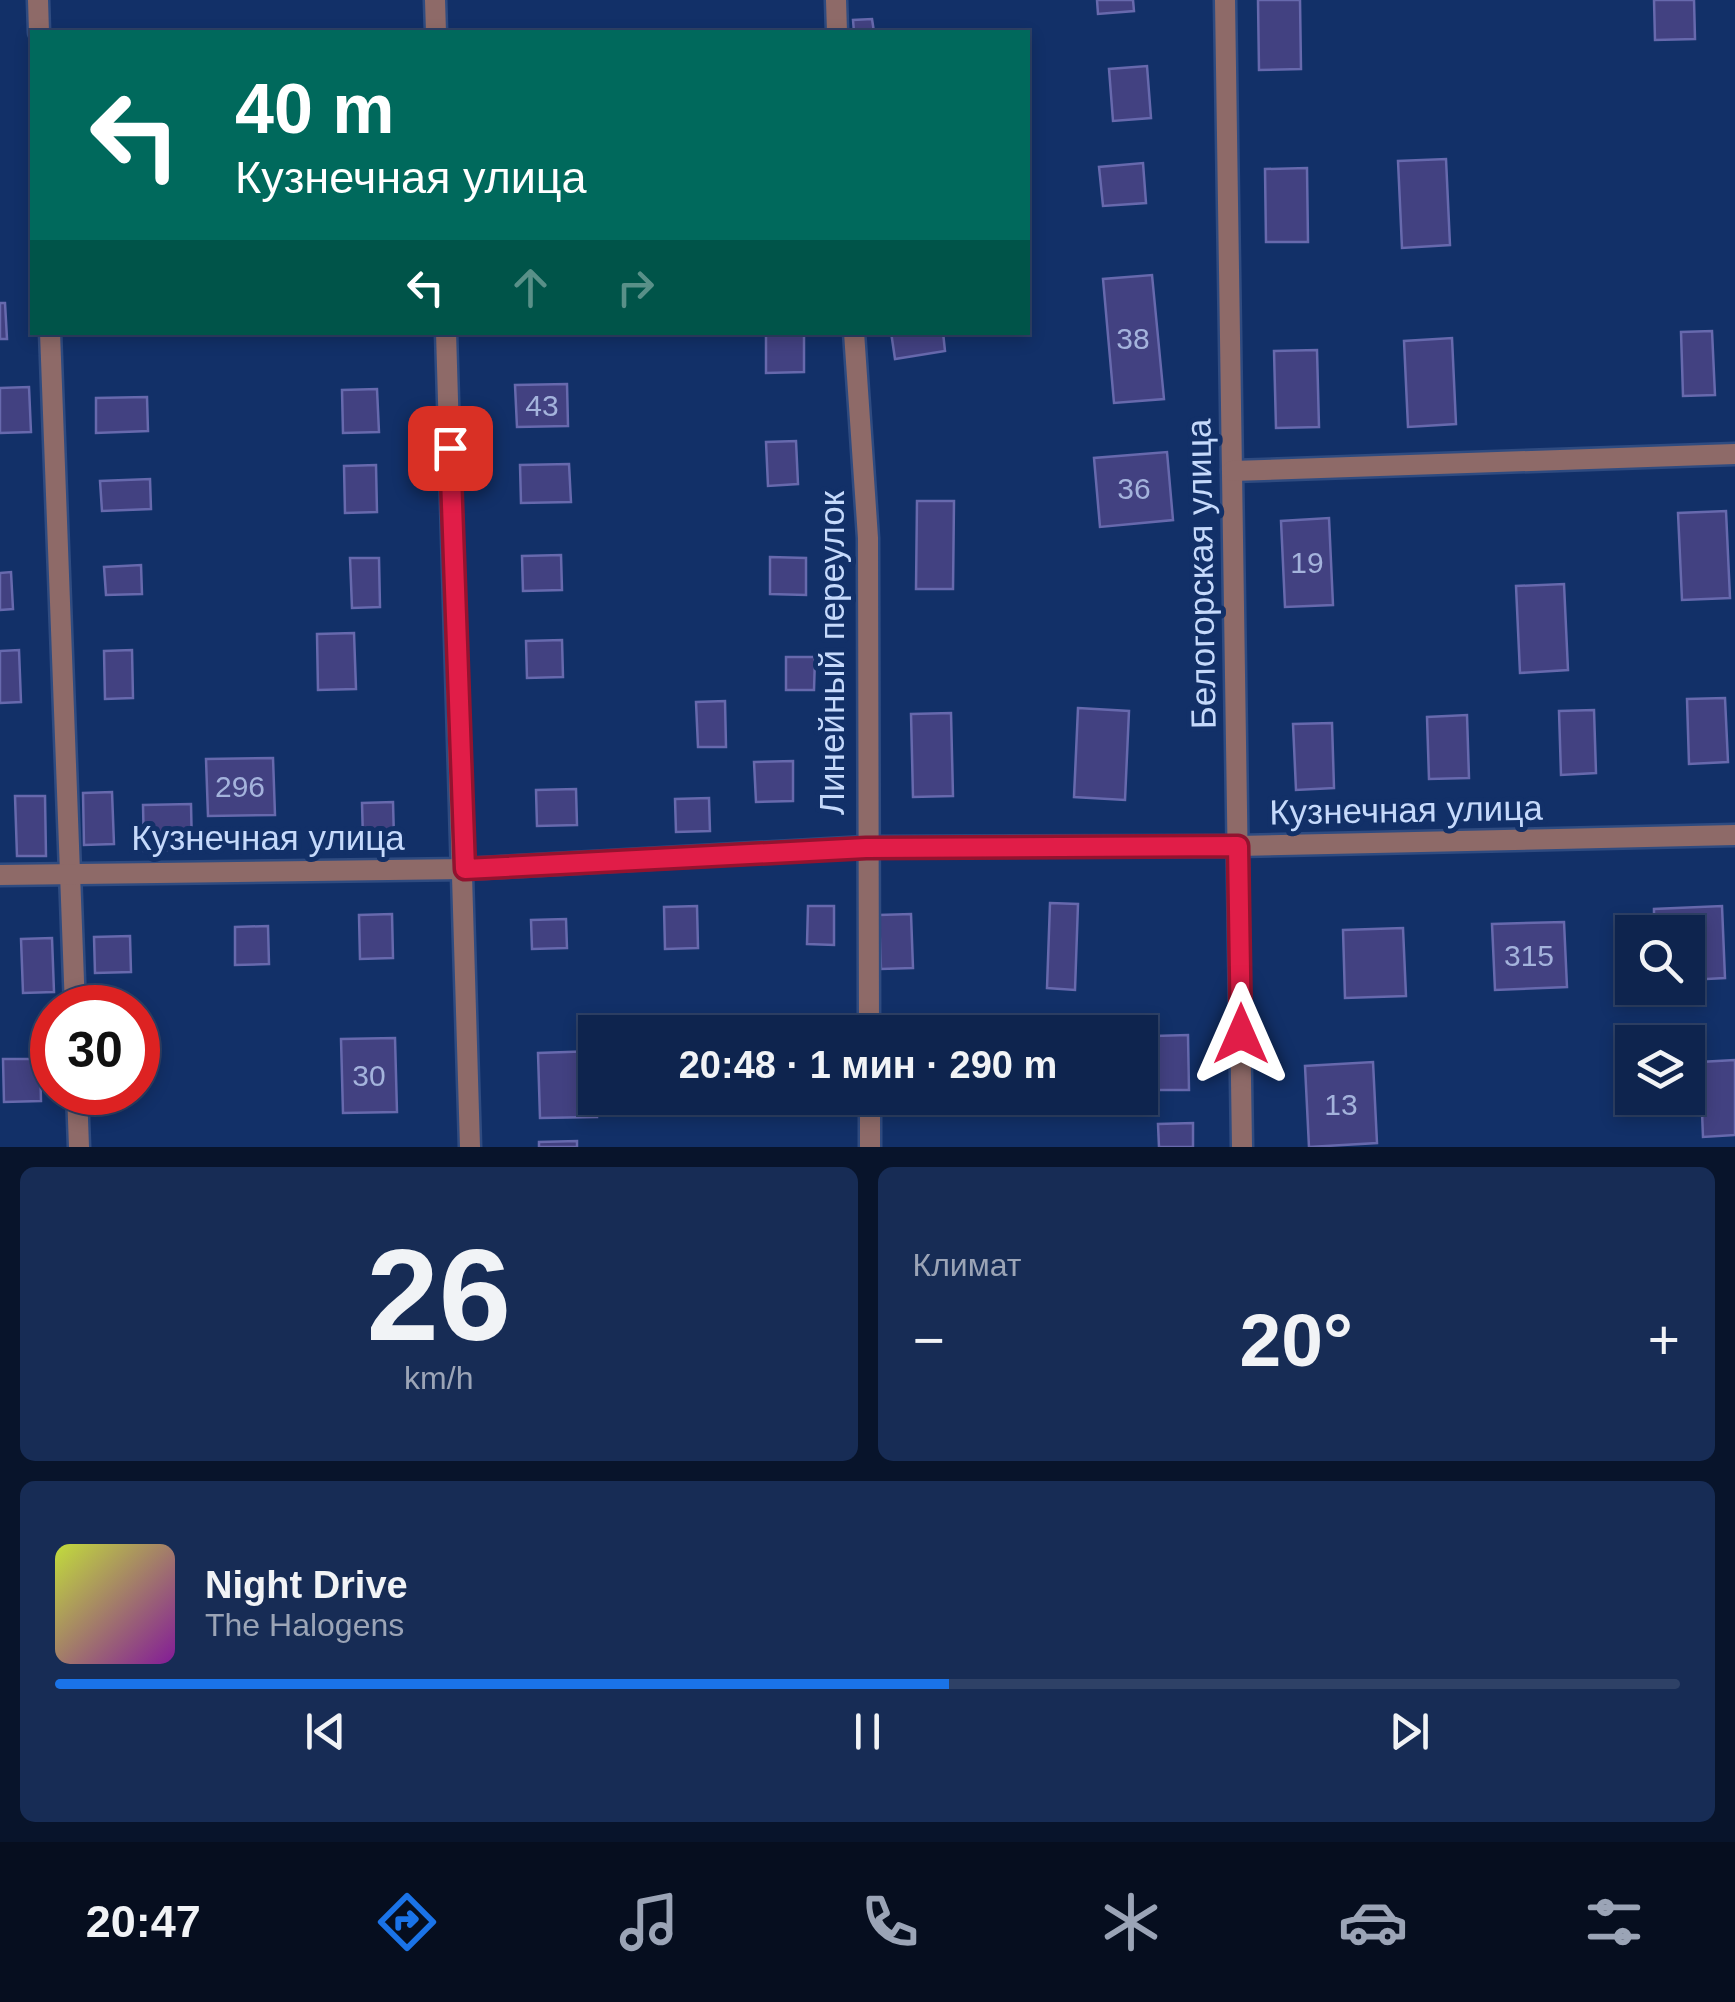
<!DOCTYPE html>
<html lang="ru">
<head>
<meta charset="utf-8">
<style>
	:root { --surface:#0e244e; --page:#172c55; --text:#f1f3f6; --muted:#9ba4b6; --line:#2e4166; --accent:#1a73e8 }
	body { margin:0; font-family:Arial,sans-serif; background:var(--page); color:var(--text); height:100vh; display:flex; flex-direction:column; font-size:38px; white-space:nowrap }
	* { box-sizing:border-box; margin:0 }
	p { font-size:32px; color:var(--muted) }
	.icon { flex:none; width:55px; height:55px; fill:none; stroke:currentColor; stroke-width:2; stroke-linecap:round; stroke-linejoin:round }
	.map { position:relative; height:1147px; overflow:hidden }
	.details { display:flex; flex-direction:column; gap:20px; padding:20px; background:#08142b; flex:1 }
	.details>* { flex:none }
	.top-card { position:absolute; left:30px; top:30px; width:1000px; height:305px; border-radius:0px; box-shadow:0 5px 15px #0003,0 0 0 2px var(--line); background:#00695c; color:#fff; overflow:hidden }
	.fabs { position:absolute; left:1615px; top:915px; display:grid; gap:20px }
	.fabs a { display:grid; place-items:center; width:90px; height:90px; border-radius:0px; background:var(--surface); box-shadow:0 5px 15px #0003,0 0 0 2px var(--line); font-size:50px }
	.speed { position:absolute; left:30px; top:985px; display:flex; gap:20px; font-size:50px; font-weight:700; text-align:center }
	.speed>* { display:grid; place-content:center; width:130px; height:130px; border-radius:50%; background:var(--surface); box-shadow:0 5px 15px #0003,0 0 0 2px var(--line); line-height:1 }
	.speed .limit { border:15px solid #d22; background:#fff; color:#111 }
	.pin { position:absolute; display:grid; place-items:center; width:85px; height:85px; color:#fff; margin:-42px; border-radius:20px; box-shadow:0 5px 15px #0006 }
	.me { position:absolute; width:110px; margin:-55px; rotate:0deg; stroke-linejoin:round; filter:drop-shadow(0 0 8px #0008) }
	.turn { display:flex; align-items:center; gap:35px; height:210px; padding:0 40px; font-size:45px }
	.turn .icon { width:130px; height:130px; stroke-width:2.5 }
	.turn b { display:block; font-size:70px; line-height:85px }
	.lanes { display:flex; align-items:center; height:95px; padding:0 40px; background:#0003; justify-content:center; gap:50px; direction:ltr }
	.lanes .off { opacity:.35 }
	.big { font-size:75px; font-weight:700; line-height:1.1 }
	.details .tile { flex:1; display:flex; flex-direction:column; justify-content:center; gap:15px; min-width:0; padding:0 35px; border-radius:15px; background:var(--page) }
	.details .dial { align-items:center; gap:0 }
	.dial b { font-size:130px; line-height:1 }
	.song { display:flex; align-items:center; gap:30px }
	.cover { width:120px; height:120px; border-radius:15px; background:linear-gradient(135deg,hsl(70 70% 55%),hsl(290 70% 35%)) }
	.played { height:10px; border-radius:5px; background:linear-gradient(90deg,var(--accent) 55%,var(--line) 55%) }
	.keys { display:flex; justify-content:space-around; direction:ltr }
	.heat { display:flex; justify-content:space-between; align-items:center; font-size:55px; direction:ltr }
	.details .tiles { flex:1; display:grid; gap:20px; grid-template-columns:1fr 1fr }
	.tile:last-child { grid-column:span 2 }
	.trip { position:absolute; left:578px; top:1015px; width:580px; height:100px; border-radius:0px; background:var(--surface); box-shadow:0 5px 15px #0003,0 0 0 2px var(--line); font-weight:700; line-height:100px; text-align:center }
	.tabs { display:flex; height:160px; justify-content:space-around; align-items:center; background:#060e1f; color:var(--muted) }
	.tabs .icon { width:70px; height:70px }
	.tabs .current { color:var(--accent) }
	.tabs b { font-size:45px; color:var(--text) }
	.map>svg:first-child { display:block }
	.building { fill:#424181; stroke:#6769ad; stroke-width:2.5 }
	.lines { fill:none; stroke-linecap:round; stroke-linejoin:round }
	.minor-casing { stroke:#2f4b80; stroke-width:25 }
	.tertiary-casing { stroke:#2f4b80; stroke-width:25 }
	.minor { stroke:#8e6a68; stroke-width:20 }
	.tertiary { stroke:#8e6a68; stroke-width:20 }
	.route-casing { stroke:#92132f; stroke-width:25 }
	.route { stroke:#e11d48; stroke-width:18 }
	.labels { text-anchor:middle; stroke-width:10; stroke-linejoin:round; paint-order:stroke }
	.number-label { font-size:30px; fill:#a4b3dc }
	.street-label { font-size:35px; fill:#c5d9fb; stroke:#123068 }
</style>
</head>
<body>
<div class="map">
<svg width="1735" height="1147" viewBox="0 0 1735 1147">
	<rect width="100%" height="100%" fill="#123068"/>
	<!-- building -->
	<g class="building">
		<polygon points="1097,0 1133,0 1134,11 1098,14"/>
		<polygon points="1258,0 1300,0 1301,69 1259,70"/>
		<polygon points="1654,0 1694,0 1695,39 1655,40"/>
		<polygon points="872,19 874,32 854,32 853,20"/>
		<polygon points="1147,66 1151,118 1113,121 1109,69"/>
		<polygon points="1446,159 1450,245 1402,248 1398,161"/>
		<polygon points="1143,163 1146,203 1103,206 1099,167"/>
		<polygon points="1307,168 1308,242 1266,242 1265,169"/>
		<polygon points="1152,275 1164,399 1114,403 1103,279"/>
		<polygon points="0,303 5,303 7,339 0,339"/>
		<polygon points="1712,331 1715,395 1683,396 1681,332"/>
		<polygon points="766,332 804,332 804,372 766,373"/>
		<polygon points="891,332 943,332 945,351 895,359"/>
		<polygon points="1452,338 1456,424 1408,427 1404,341"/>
		<polygon points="1317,350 1319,427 1276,428 1274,351"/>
		<polygon points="567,384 568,426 517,427 515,385"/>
		<polygon points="29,387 31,432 0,433 0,388"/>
		<polygon points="377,389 379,432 343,433 342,390"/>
		<polygon points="147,397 148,431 96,433 96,398"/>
		<polygon points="796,441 798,484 768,486 766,442"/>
		<polygon points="1167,452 1173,520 1100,527 1094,458"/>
		<polygon points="569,464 571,502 521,503 520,465"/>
		<polygon points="376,465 377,512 345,513 344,466"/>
		<polygon points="150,479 151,509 102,511 100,481"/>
		<polygon points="917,501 954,501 953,589 916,589"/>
		<polygon points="1726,511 1730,598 1682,600 1678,513"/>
		<polygon points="1329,518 1333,605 1285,607 1281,521"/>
		<polygon points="561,555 562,590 523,591 522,556"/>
		<polygon points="770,557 806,558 806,595 770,594"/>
		<polygon points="350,558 379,558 380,607 352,608"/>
		<polygon points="141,565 142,594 106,595 104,567"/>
		<polygon points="11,572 13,609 0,610 0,573"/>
		<polygon points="1564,584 1568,670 1520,673 1516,586"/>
		<polygon points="354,633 356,689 318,690 317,634"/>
		<polygon points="562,640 563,677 527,678 526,641"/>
		<polygon points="19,650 21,702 0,703 0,651"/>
		<polygon points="132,650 133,698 105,699 104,651"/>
		<polygon points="786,657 815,657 814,690 786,690"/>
		<polygon points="1725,698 1728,762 1689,764 1687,699"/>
		<polygon points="725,701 726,747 698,747 696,702"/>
		<polygon points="1078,708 1129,711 1125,800 1074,797"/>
		<polygon points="1594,710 1596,773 1561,775 1559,711"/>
		<polygon points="951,713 953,796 913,797 911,714"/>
		<polygon points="1467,715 1469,778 1429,779 1427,717"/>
		<polygon points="1332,723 1334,788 1296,790 1293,724"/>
		<polygon points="273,758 275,815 208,816 206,759"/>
		<polygon points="793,761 793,801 756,802 754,762"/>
		<polygon points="576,789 577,825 537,826 536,790"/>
		<polygon points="112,792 114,844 84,845 83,793"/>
		<polygon points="15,796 45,796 46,856 17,856"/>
		<polygon points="709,798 710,831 676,832 675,799"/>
		<polygon points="393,802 394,839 363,839 362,803"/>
		<polygon points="191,804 192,849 144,851 143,805"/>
		<polygon points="1050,903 1078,904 1075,990 1047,988"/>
		<polygon points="697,906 698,948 665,949 664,907"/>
		<polygon points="808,906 834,906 834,945 807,944"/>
		<polygon points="1722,906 1725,978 1688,980 1688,932 1654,932 1654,909"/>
		<polygon points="392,914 393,958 360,959 359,915"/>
		<polygon points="911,914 913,968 881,969 879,915"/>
		<polygon points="566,919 567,948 532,949 531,920"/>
		<polygon points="1564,922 1567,987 1495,990 1492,924"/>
		<polygon points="268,926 269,964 235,965 235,927"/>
		<polygon points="1403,928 1406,996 1345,998 1343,930"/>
		<polygon points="130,936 131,972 95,973 94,937"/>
		<polygon points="52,938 54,992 23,993 21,939"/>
		<polygon points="1188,1035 1189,1090 1155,1090 1154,1036"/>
		<polygon points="395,1038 397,1112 343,1113 341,1039"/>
		<polygon points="138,1050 149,1050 150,1081 138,1081"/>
		<polygon points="595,1051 597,1117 540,1118 538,1053"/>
		<polygon points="3,1059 40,1059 41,1101 4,1102"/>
		<polygon points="1735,1060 1735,1135 1703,1137 1700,1062"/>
		<polygon points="1373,1062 1377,1143 1309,1147 1305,1066"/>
		<polygon points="905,1098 947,1098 947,1114 905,1113"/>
		<polygon points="1193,1123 1193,1147 1159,1147 1158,1124"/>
		<polygon points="577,1141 577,1147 539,1147 539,1142"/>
	</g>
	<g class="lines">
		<!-- minor casing -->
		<g class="minor-casing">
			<g id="minor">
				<polyline points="38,0 39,32"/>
				<polyline points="836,0 837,32"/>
				<polyline points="1225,0 1242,1147"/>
				<polyline points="50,332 75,1008"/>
				<polyline points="854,332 868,538 869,1032"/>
				<polyline points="1232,471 1735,454"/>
				<polyline points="0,875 465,869 866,847 1238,846 1735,835"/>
				<polyline points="77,1092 79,1147"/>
				<polyline points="870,1098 870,1147"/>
			</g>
		</g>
		<!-- tertiary casing -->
		<g class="tertiary-casing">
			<g id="tertiary">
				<polyline points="435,0 436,32"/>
				<polyline points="446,332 470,1147"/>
			</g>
		</g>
		<!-- minor -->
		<use href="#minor" class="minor"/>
		<!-- tertiary -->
		<use href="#tertiary" class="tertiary"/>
	</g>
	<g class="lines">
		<!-- route casing -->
		<g class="route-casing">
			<polyline id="route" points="450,448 465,869 866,848 1238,846 1241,1034"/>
		</g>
		<!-- route -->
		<use href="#route" class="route"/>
	</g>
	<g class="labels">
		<!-- number labels -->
		<g class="number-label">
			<text x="1133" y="349">38</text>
			<text x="542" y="416">43</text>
			<text x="1134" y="499">36</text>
			<text x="1307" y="573">19</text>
			<text x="240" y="797">296</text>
			<text x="1529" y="966">315</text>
			<text x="369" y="1086">30</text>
			<text x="1341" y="1115">13</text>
		</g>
		<!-- street labels -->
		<g class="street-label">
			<text transform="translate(1201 574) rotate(-91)" y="12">Белогорская улица</text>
			<text transform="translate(832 653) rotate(-90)" y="12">Линейный переулок</text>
			<text transform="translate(1406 810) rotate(-1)" y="12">Кузнечная улица</text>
			<text x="268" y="850">Кузнечная улица</text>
		</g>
	</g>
</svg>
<div class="fabs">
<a><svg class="icon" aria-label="search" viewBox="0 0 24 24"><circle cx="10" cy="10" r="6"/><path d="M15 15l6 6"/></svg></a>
<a><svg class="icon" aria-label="layers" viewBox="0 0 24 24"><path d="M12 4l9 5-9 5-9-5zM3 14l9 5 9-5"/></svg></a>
</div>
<div class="speed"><div class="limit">30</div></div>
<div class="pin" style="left:450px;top:448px;background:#d93025"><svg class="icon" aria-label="arrive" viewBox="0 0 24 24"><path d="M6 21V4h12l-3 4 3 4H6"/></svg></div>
<svg class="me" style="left:1241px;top:1034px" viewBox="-20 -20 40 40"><path d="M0-17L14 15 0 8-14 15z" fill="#e11d48" stroke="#fff" stroke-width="4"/></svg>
<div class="trip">20:48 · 1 мин · 290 m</div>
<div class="top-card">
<div class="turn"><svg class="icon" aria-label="left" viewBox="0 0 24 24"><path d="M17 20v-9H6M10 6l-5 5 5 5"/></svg><div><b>40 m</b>Кузнечная улица</div></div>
<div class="lanes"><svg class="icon" aria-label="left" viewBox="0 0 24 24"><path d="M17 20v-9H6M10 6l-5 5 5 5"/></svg><svg class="icon off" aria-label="ahead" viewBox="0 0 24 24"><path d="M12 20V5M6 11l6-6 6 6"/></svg><svg class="icon off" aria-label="right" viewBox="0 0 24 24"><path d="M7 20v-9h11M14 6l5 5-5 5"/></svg></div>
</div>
</div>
<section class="details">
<div class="tiles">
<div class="tile dial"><b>26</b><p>km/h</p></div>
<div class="tile"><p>Климат</p>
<div class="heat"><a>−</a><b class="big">20°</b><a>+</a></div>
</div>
<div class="tile">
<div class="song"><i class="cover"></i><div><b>Night Drive</b><p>The Halogens</p></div></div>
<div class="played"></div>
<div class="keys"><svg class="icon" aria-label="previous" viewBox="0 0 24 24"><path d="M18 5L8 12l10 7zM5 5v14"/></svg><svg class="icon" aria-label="pause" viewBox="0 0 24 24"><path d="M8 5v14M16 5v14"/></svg><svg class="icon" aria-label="next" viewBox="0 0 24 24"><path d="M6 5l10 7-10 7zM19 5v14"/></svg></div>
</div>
</div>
</section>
<nav class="tabs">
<b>20:47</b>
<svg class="icon current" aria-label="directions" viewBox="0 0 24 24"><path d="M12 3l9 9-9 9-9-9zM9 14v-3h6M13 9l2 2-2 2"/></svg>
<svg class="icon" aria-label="music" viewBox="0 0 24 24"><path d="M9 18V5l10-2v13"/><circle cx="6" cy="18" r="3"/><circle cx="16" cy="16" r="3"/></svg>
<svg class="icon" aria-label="phone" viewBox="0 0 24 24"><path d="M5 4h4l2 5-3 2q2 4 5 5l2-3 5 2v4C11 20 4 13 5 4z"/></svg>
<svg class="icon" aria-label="climate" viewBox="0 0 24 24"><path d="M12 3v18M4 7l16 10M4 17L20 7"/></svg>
<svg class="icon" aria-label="car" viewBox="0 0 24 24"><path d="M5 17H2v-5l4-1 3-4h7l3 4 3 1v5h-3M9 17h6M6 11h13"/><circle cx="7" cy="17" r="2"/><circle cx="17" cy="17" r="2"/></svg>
<svg class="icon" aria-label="filters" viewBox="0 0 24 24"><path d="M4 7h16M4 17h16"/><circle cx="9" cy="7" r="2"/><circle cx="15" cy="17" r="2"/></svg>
</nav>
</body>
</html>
